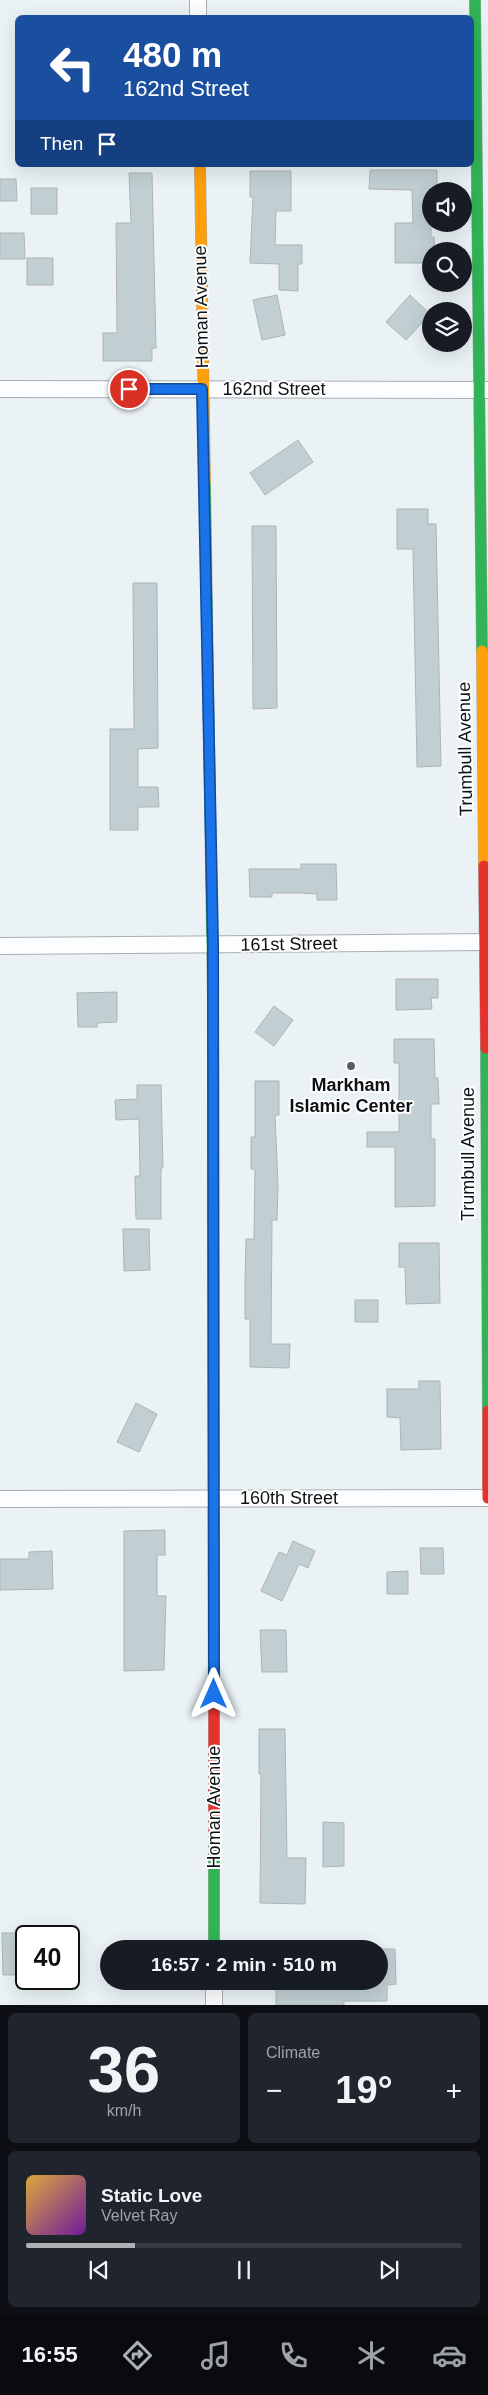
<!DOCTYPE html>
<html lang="en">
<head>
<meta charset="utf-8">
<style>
	:root { --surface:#171b24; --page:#20242c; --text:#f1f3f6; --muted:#9ea1a6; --line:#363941; --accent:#adb1b3 }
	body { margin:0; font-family:Helvetica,sans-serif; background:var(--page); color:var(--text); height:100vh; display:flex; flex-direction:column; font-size:19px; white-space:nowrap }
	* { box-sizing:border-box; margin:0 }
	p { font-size:16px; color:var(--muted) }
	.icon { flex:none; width:28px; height:28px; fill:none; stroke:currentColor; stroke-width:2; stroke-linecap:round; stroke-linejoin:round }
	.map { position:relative; height:2005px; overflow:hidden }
	.drawer { display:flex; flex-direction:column; gap:8px; padding:8px; background:#0d0f14; flex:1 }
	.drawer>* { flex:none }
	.guide { position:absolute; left:15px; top:15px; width:459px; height:152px; border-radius:8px; box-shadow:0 5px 20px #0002; background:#1a4fa0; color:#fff; overflow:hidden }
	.fabs { position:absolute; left:422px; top:182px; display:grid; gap:10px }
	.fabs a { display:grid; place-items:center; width:50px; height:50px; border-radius:50%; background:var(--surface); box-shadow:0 5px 20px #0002; font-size:25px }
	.speed { position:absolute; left:15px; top:1925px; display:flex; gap:10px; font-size:25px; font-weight:700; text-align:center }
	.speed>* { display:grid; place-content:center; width:65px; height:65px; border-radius:50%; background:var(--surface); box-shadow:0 5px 20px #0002; line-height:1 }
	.speed .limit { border:2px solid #111; border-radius:8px; background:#fff; color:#111 }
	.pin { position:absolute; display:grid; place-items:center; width:42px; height:42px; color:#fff; margin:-21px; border:2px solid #fff; border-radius:50%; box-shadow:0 1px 5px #0007 }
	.me { position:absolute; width:55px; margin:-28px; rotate:0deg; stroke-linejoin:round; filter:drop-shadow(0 0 4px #0008) }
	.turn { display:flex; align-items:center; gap:18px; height:105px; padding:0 25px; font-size:22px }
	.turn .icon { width:65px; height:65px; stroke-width:2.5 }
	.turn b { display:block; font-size:35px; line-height:42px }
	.then { display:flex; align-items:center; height:48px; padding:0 25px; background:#0003; gap:10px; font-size:19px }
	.big { font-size:38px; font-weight:800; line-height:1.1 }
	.drawer .widget { flex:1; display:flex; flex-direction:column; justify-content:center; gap:8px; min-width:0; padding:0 18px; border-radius:8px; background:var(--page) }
	.drawer .dial { align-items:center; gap:0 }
	.dial b { font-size:65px; line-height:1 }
	.song { display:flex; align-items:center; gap:15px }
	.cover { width:60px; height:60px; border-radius:8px; background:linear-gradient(135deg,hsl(40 70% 55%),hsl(280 70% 35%)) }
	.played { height:5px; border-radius:2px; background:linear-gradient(90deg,var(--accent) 25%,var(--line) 25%) }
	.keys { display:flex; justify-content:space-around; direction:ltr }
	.heat { display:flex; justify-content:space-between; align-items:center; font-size:28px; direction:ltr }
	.drawer .tiles { flex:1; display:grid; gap:8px; grid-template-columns:1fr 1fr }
	.widget:last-child { grid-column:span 2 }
	.trip { position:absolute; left:100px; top:1940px; width:288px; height:50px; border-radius:25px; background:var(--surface); box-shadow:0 5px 20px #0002; font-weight:800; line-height:50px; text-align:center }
	.dock { display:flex; height:80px; justify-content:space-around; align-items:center; background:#090b0e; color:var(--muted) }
	.dock .icon { width:35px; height:35px }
	.dock .active { color:var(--accent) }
	.dock b { font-size:22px; color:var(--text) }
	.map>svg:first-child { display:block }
	.building { fill:#c1cfd2; stroke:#aeb4b6 }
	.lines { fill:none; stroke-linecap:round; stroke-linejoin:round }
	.street-casing { stroke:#a9aeb1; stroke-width:18 }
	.fast-casing { stroke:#a9aeb1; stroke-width:12 }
	.slow-casing { stroke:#a9aeb1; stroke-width:12 }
	.jam-casing { stroke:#a9aeb1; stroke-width:12 }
	.street { stroke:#fcfdfe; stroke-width:16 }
	.fast { stroke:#30b455; stroke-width:11 }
	.slow { stroke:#ff9f0a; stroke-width:11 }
	.jam { stroke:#e5322d; stroke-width:11 }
	.route-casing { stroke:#114b97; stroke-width:12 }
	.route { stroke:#1a73e8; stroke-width:9 }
	.poi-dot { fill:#5a6062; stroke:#fefefe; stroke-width:2 }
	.labels { text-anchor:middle; stroke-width:4; stroke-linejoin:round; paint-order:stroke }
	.street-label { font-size:18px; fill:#0d1113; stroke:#fefefe }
	.poi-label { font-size:18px; font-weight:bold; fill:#0d1113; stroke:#fefefe }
</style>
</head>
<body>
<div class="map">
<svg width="488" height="2005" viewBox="0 0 488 2005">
	<rect width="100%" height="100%" fill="#eaf2f5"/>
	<!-- building -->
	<g class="building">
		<polygon points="370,170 437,170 437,191 431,191 431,237 434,237 435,251 431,251 431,263 395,263 395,223 413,223 412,190 369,189"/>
		<polygon points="250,171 291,171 291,211 276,211 275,245 302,245 302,264 298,264 298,291 279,290 279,264 250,263 253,197 250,197"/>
		<polygon points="129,173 152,173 156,348 152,348 152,361 103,361 103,333 117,333 116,223 131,223"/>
		<polygon points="0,179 16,179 17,201 0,201"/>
		<rect x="31" y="188" width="26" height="26"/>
		<polygon points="0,233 24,233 25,259 0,259"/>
		<rect x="27" y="258" width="26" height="27"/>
		<polygon points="277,295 285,335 262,340 253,300"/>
		<polygon points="410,295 430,314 406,340 386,322"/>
		<polygon points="298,440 313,462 265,495 250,473"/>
		<polygon points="397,509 428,509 428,524 436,524 441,766 417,767 413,549 397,549"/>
		<polygon points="252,526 276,526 277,708 253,709"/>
		<polygon points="133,583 157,583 158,748 138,749 138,787 158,787 159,807 138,807 138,830 110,830 110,729 134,729"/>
		<polygon points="301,864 336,864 337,900 317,900 317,894 301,893 272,893 272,897 250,897 249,869 301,869"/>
		<polygon points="396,979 438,979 438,998 431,998 432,1009 396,1010"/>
		<polygon points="117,992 117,1022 97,1023 97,1027 78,1027 77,993"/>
		<polygon points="274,1006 293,1020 274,1046 255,1032"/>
		<polygon points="394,1039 434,1039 435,1078 438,1078 439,1104 431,1104 431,1139 435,1139 435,1206 395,1207 395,1147 367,1147 367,1132 399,1132 399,1063 394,1063"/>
		<polygon points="255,1081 279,1081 279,1115 275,1115 278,1186 277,1220 272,1220 271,1344 290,1344 289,1368 250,1367 250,1319 245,1319 245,1282 246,1239 254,1239 255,1169 251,1169 251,1137 255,1137"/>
		<polygon points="137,1085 161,1085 163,1168 161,1168 161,1219 136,1219 135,1176 140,1176 139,1119 116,1120 115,1100 137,1099"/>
		<polygon points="123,1229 149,1229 150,1270 124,1271"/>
		<polygon points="399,1243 439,1243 440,1303 406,1304 405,1267 399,1267"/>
		<rect x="355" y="1300" width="23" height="22"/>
		<polygon points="419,1381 440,1381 441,1449 401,1450 400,1418 387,1417 387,1389 419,1389"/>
		<polygon points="136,1403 157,1414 139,1452 117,1442"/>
		<polygon points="165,1530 165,1555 157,1555 157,1596 166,1596 164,1670 124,1671 124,1531"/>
		<polygon points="293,1541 315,1551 308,1568 299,1564 282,1601 261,1591 279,1552 287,1555"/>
		<polygon points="420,1548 443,1548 444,1574 421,1574"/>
		<polygon points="52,1551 53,1589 0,1590 0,1559 29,1559 29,1552"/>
		<polygon points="408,1571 408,1594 387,1594 387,1572"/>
		<polygon points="260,1630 286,1630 287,1672 262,1672"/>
		<polygon points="259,1729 285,1729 287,1858 306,1858 305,1904 260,1903 261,1774 259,1774"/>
		<polygon points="323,1822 344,1823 344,1866 323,1867"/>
		<polygon points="2,1933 26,1933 26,1975 3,1975"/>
		<polygon points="379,1949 395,1949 396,1984 387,1985 387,2001 344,2001 344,2005 276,2005 276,1981 379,1981"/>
	</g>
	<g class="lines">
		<!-- street casing -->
		<g class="street-casing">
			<g id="street">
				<polyline points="198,0 198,18"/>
				<polyline points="0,389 488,390"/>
				<polyline points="0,946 488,942"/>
				<polyline points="0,1499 488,1498"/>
				<polyline points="214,1981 214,2005"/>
			</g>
		</g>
		<!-- fast casing -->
		<g class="fast-casing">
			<g id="fast">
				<polyline points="475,0 482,651"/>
				<polyline points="205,483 213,999"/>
				<polyline points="486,1048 488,1411"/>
				<polyline points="213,1219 214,1684"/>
				<polyline points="214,1834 214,1949"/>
			</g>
		</g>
		<!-- slow casing -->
		<g class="slow-casing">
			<g id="slow">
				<polyline points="200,165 205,483"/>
				<polyline points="482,651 484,866"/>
			</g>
		</g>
		<!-- jam casing -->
		<g class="jam-casing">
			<g id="jam">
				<polyline points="484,866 486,1048"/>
				<polyline points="213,999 213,1219"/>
				<polyline points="488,1411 488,1498"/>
				<polyline points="214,1684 214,1834"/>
			</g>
		</g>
		<!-- street -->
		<use href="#street" class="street"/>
		<!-- fast -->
		<use href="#fast" class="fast"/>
		<!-- slow -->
		<use href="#slow" class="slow"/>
		<!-- jam -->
		<use href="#jam" class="jam"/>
	</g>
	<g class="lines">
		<!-- route casing -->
		<g class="route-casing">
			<polyline id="route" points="129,389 202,389 213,944 214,1694"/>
		</g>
		<!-- route -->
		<use href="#route" class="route"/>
	</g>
	<!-- markers -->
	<circle class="poi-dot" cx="351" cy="1066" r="5"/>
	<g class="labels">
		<!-- street labels -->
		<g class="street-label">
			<text transform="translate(201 307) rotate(-91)" y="6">Homan Avenue</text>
			<text x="274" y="395">162nd Street</text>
			<text transform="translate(465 749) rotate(-91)" y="6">Trumbull Avenue</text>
			<text transform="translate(289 944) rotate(-1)" y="6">161st Street</text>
			<text transform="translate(468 1154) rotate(-90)" y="6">Trumbull Avenue</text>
			<text x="289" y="1504">160th Street</text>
			<text transform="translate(214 1807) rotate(-90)" y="6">Homan Avenue</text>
		</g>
		<!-- poi labels -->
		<g class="poi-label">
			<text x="351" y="1091">Markham<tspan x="351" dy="21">Islamic Center</tspan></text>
		</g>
	</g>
</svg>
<div class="fabs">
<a><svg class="icon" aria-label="sound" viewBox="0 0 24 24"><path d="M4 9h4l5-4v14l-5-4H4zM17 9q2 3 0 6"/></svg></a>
<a><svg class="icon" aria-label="search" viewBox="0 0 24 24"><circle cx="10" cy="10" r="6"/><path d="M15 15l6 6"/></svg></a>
<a><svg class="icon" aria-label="layers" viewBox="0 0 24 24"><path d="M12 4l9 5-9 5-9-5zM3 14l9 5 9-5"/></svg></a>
</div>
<div class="speed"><div class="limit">40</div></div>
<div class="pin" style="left:129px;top:389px;background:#d93025"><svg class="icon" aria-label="arrive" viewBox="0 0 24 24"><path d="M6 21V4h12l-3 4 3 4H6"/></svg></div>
<svg class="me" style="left:214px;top:1694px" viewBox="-20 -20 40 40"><path d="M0-17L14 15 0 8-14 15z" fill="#1a73e8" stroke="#fff" stroke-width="4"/></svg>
<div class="trip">16:57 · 2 min · 510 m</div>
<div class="guide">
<div class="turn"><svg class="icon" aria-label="left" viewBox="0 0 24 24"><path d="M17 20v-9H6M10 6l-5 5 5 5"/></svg><div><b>480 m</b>162nd Street</div></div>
<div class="then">Then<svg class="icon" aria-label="arrive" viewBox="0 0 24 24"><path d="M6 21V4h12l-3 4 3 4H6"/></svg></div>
</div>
</div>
<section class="drawer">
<div class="tiles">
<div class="widget dial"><b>36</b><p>km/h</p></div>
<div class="widget"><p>Climate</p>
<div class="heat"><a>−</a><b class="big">19°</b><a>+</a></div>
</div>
<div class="widget">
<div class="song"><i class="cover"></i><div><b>Static Love</b><p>Velvet Ray</p></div></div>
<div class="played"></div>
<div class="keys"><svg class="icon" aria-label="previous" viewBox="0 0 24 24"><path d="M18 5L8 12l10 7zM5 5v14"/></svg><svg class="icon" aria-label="pause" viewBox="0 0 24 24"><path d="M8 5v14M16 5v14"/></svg><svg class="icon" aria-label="next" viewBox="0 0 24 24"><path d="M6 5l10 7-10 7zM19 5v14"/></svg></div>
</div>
</div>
</section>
<nav class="dock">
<b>16:55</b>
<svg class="icon active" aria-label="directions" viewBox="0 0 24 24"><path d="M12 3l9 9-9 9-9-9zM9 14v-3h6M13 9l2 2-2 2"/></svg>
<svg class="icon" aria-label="music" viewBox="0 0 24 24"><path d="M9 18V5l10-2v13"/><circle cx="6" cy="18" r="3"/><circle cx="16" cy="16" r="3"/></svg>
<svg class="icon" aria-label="phone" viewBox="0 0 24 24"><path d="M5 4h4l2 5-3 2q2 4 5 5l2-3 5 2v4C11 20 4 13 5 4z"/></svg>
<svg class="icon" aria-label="climate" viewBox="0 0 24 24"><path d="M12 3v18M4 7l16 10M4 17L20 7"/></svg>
<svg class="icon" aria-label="car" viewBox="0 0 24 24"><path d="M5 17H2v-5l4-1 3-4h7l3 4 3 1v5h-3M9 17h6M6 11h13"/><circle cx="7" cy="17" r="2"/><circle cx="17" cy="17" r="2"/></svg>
</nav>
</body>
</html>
